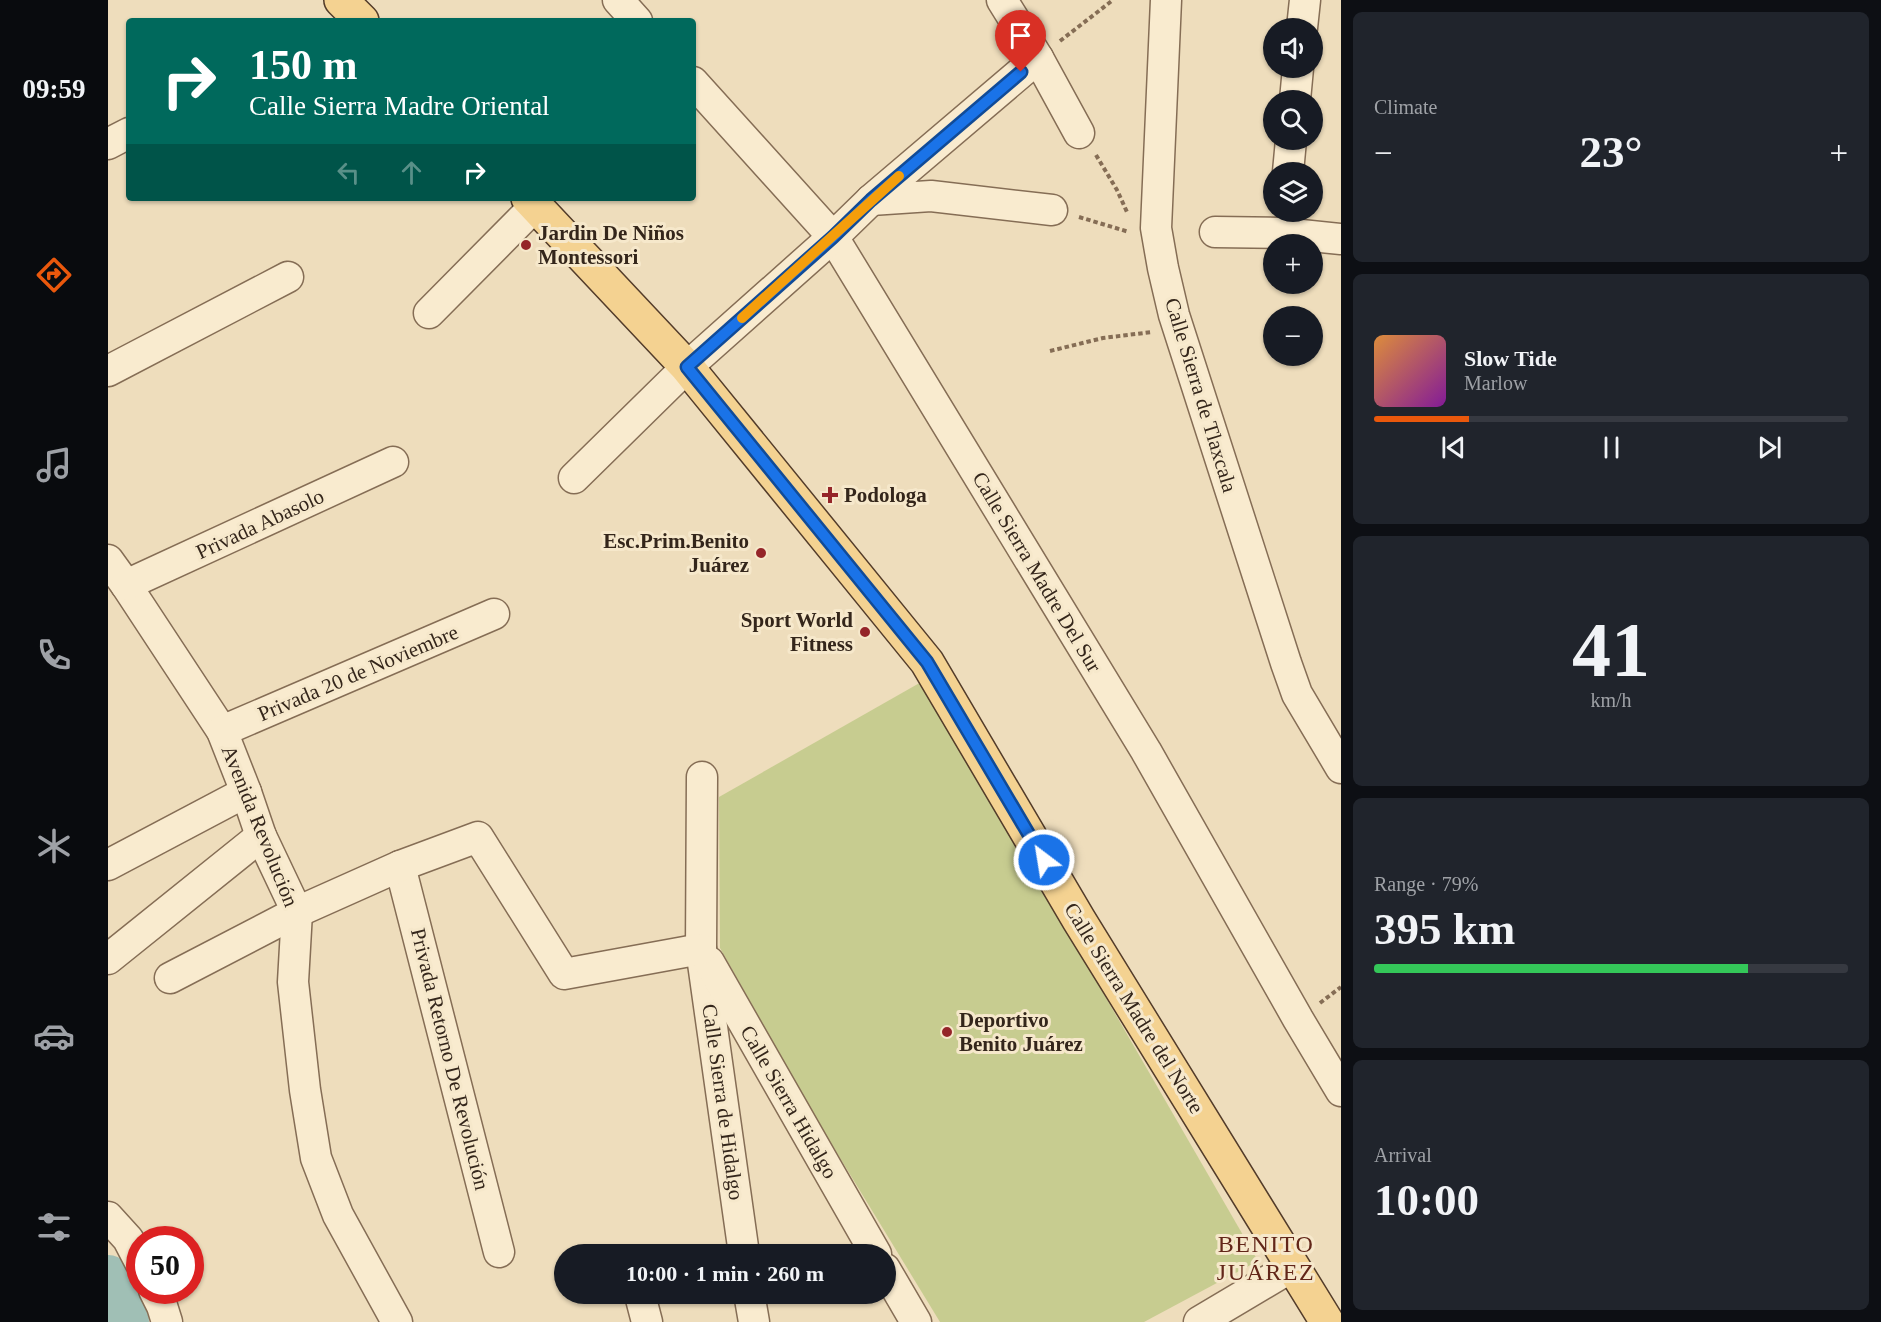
<!DOCTYPE html>
<html lang="en">
<head>
<meta charset="utf-8">
<style>
	:root { --surface:#171b24; --page:#20242c; --text:#f1f3f6; --muted:#9ea1a6; --line:#363941; --accent:#ea580c }
	body { margin:0; font-family:Georgia,serif; background:var(--page); color:var(--text); height:100vh; display:flex; flex-direction:column; font-size:22px; white-space:nowrap }
	* { box-sizing:border-box; margin:0 }
	p { font-size:20px; color:var(--muted) }
	.icon { flex:none; width:33px; height:33px; fill:none; stroke:currentColor; stroke-width:2; stroke-linecap:round; stroke-linejoin:round }
	.map { position:relative; flex:1; overflow:hidden }
	.side { display:flex; flex-direction:column; gap:12px; padding:12px; background:#0d0f14; width:540px }
	.side>* { flex:none }
	.hud { position:absolute; left:18px; top:18px; width:570px; height:183px; border-radius:6px; box-shadow:0 2px 4px #0004; background:#00695c; color:#fff; overflow:hidden }
	.buttons { position:absolute; left:1155px; top:18px; display:grid; gap:12px }
	.buttons a { display:grid; place-items:center; width:60px; height:60px; border-radius:50%; background:var(--surface); box-shadow:0 2px 4px #0004; font-size:30px }
	.speed { position:absolute; left:18px; top:1226px; display:flex; gap:12px; font-size:30px; font-weight:700; text-align:center }
	.speed>* { display:grid; place-content:center; width:78px; height:78px; border-radius:50%; background:var(--surface); box-shadow:0 2px 4px #0004; line-height:1 }
	.speed .limit { border:9px solid #d22; background:#fff; color:#111 }
	.pin { position:absolute; display:grid; place-items:center; width:51px; height:51px; color:#fff; margin:-62px -26px; border-radius:50% 50% 50% 0; rotate:-45deg; box-shadow:0 0 6px #0007 }
	.pin .icon { rotate:45deg }
	.me { position:absolute; width:66px; margin:-33px; rotate:329deg; stroke-linejoin:round; filter:drop-shadow(0 0 4px #0008) }
	.turn { display:flex; align-items:center; gap:21px; height:126px; padding:0 24px; font-size:27px }
	.turn .icon { width:78px; height:78px; stroke-width:2.5 }
	.turn b { display:block; font-size:42px; line-height:51px }
	.lanes { display:flex; align-items:center; height:57px; padding:0 24px; background:#0003; justify-content:center; gap:30px; direction:ltr }
	.lanes .off { opacity:.35 }
	.big { font-size:45px; font-weight:700; line-height:1.1 }
	.side .widget { flex:1; display:flex; flex-direction:column; justify-content:center; gap:9px; min-width:0; padding:0 21px; border-radius:9px; background:var(--page) }
	.side .dial { align-items:center; gap:0 }
	.dial b { font-size:78px; line-height:1 }
	.song { display:flex; align-items:center; gap:18px }
	.cover { width:72px; height:72px; border-radius:9px; background:linear-gradient(135deg,hsl(30 70% 55%),hsl(290 70% 35%)) }
	.played { height:6px; border-radius:3px; background:linear-gradient(90deg,var(--accent) 20%,var(--line) 20%) }
	.keys { display:flex; justify-content:space-around; direction:ltr }
	.heat { display:flex; justify-content:space-between; align-items:center; font-size:33px; direction:ltr }
	.charge { height:9px; border-radius:4px; background:linear-gradient(90deg,#34c759 79%,var(--line) 0) }
	.trip { position:absolute; left:446px; top:1244px; width:342px; height:60px; border-radius:30px; background:var(--surface); box-shadow:0 2px 4px #0004; font-weight:700; line-height:60px; text-align:center }
	main { display:flex; flex:1; min-height:0 }
	.dock { display:flex; flex-direction:column; width:108px; justify-content:space-around; align-items:center; background:#090b0e; color:var(--muted) }
	.dock .icon { width:42px; height:42px }
	.dock .selected { color:var(--accent) }
	.dock b { font-size:27px; color:var(--text) }
	.map>svg:first-child { display:block }
	.green { fill:#c7cc90 }
	.lines { fill:none; stroke-linecap:round; stroke-linejoin:round }
	.river { stroke:#a0bfb5; stroke-width:48 }
	.minor-casing { stroke:#856d55; stroke-width:33 }
	.major-casing { stroke:#533c2a; stroke-width:36 }
	.path { stroke:#856d55; stroke-width:4; stroke-dasharray:4.5 3; stroke-linecap:butt }
	.minor { stroke:#f9ebcf; stroke-width:30 }
	.major { stroke:#f4d291; stroke-width:33 }
	.route-casing { stroke:#114b97; stroke-width:15 }
	.route { stroke:#1a73e8; stroke-width:10 }
	.slow { stroke:#f59e0b; stroke-width:10 }
	.poi-dot { fill:#952529; stroke:#f6e8cb; stroke-width:2 }
	.labels { text-anchor:middle; stroke-width:6; stroke-linejoin:round; paint-order:stroke }
	.poi-label { font-size:21px; font-weight:bold; fill:#34261b; stroke:#f6e8cb; text-anchor:start }
	.street-label { font-size:21px; fill:#34261b; stroke:#f6e8cb }
	.quarter-label { font-size:24px; letter-spacing:1.5px; fill:#622619; stroke:#f6e8cb }
</style>
</head>
<body>
<main>
<nav class="dock">
<b>09:59</b>
<svg class="icon selected" aria-label="directions" viewBox="0 0 24 24"><path d="M12 3l9 9-9 9-9-9zM9 14v-3h6M13 9l2 2-2 2"/></svg>
<svg class="icon" aria-label="music" viewBox="0 0 24 24"><path d="M9 18V5l10-2v13"/><circle cx="6" cy="18" r="3"/><circle cx="16" cy="16" r="3"/></svg>
<svg class="icon" aria-label="phone" viewBox="0 0 24 24"><path d="M5 4h4l2 5-3 2q2 4 5 5l2-3 5 2v4C11 20 4 13 5 4z"/></svg>
<svg class="icon" aria-label="climate" viewBox="0 0 24 24"><path d="M12 3v18M4 7l16 10M4 17L20 7"/></svg>
<svg class="icon" aria-label="car" viewBox="0 0 24 24"><path d="M5 17H2v-5l4-1 3-4h7l3 4 3 1v5h-3M9 17h6M6 11h13"/><circle cx="7" cy="17" r="2"/><circle cx="17" cy="17" r="2"/></svg>
<svg class="icon" aria-label="filters" viewBox="0 0 24 24"><path d="M4 7h16M4 17h16"/><circle cx="9" cy="7" r="2"/><circle cx="15" cy="17" r="2"/></svg>
</nav>
<div class="map">
<svg width="1233" height="1322" viewBox="0 0 1233 1322">
	<rect width="100%" height="100%" fill="#eeddbc"/>
	<!-- green -->
	<polygon class="green" points="815,681 1150,1261 1036,1322 832,1322 707,1117 612,948 611,797"/>
	<g class="lines">
		<!-- river -->
		<polyline class="river" points="0,1279 17,1322"/>
		<!-- minor casing -->
		<g class="minor-casing">
			<g id="minor">
				<polyline points="510,0 529,21"/>
				<polyline points="894,0 930,58 971,133"/>
				<polyline points="1058,0 1048,228 1055,268 1066,315 1178,663 1189,694 1233,768"/>
				<polyline points="1194,28 1197,0"/>
				<polyline points="585,82 725,237 1038,751 1190,1019 1233,1091"/>
				<polyline points="1187,100 1190,68"/>
				<polyline points="0,144 21,133"/>
				<polyline points="1180,172 1183,140"/>
				<polyline points="763,200 823,196 944,210"/>
				<polyline points="1107,232 1174,233 1233,239"/>
				<polyline points="321,313 427,206"/>
				<polyline points="0,371 180,277"/>
				<polyline points="466,478 579,367 725,237 763,200 930,58"/>
				<polyline points="0,560 18,585 114,731 138,792 153,836 189,912 185,982 197,1090 208,1158 230,1215 289,1322"/>
				<polyline points="18,585 285,462"/>
				<polyline points="114,731 386,614"/>
				<polyline points="594,777 593,949 636,1254"/>
				<polyline points="0,865 138,792"/>
				<polyline points="292,866 391,1252"/>
				<polyline points="0,959 153,836"/>
				<polyline points="601,962 768,1254"/>
				<polyline points="62,978 189,912 292,866 370,837 456,974 593,949"/>
				<polyline points="0,1217 20,1239 32,1262"/>
				<polyline points="777,1269 808,1322"/>
				<polyline points="46,1290 54,1306 59,1322"/>
				<polyline points="641,1293 646,1322"/>
				<polyline points="532,1295 539,1322"/>
				<polyline points="1091,1322 1185,1266"/>
			</g>
		</g>
		<!-- major casing -->
		<g class="major-casing">
			<g id="major">
				<polyline points="233,0 254,21"/>
				<polyline points="420,198 579,367 819,662 971,920 1219,1322"/>
			</g>
		</g>
		<!-- path -->
		<g class="path">
			<polyline points="952,41 1005,0"/>
			<polyline points="988,155 1009,190 1019,212"/>
			<polyline points="971,217 1021,232"/>
			<polyline points="942,351 995,338 1044,332"/>
			<polyline points="1212,1003 1233,987"/>
		</g>
		<!-- minor -->
		<use href="#minor" class="minor"/>
		<!-- major -->
		<use href="#major" class="major"/>
	</g>
	<g class="lines">
		<!-- route casing -->
		<g class="route-casing">
			<polyline id="route" points="913,72 763,200 725,237 579,367 819,662 936,860"/>
		</g>
		<!-- route -->
		<use href="#route" class="route"/>
		<!-- slow -->
		<polyline class="slow" points="634,318 791,176"/>
	</g>
	<!-- markers -->
	<g class="poi-dot">
		<circle cx="418" cy="245" r="6"/>
		<path d="M719 486h6v6h6v6h-6v6h-6v-6h-6v-6h6z"/>
		<circle cx="653" cy="553" r="6"/>
		<circle cx="757" cy="632" r="6"/>
		<circle cx="839" cy="1032" r="6"/>
	</g>
	<g class="labels">
		<!-- poi labels -->
		<g class="poi-label">
			<text x="430" y="240">Jardin De Niños<tspan x="430" dy="24">Montessori</tspan></text>
			<text x="736" y="502">Podologa</text>
			<text x="641" y="548" text-anchor="end">Esc.Prim.Benito<tspan x="641" dy="24">Juárez</tspan></text>
			<text x="745" y="627" text-anchor="end">Sport World<tspan x="745" dy="24">Fitness</tspan></text>
			<text x="851" y="1027">Deportivo<tspan x="851" dy="24">Benito Juárez</tspan></text>
		</g>
		<!-- street labels -->
		<g class="street-label">
			<text transform="translate(1093 395) rotate(73)" y="7">Calle Sierra de Tlaxcala</text>
			<text transform="translate(152 524) rotate(-25)" y="7">Privada Abasolo</text>
			<text transform="translate(929 572) rotate(59)" y="7">Calle Sierra Madre Del Sur</text>
			<text transform="translate(250 673) rotate(-23)" y="7">Privada 20 de Noviembre</text>
			<text transform="translate(152 826) rotate(68)" y="7">Avenida Revolución</text>
			<text transform="translate(1026 1008) rotate(58)" y="7">Calle Sierra Madre del Norte</text>
			<text transform="translate(342 1059) rotate(76)" y="7">Privada Retorno De Revolución</text>
			<text transform="translate(615 1102) rotate(82)" y="7">Calle Sierra de Hidalgo</text>
			<text transform="translate(681 1102) rotate(60)" y="7">Calle Sierra Hidalgo</text>
		</g>
		<!-- quarter labels -->
		<g class="quarter-label">
			<text x="1158" y="1252">BENITO<tspan x="1158" dy="28">JUÁREZ</tspan></text>
		</g>
	</g>
</svg>
<div class="buttons">
<a><svg class="icon" aria-label="sound" viewBox="0 0 24 24"><path d="M4 9h4l5-4v14l-5-4H4zM17 9q2 3 0 6"/></svg></a>
<a><svg class="icon" aria-label="search" viewBox="0 0 24 24"><circle cx="10" cy="10" r="6"/><path d="M15 15l6 6"/></svg></a>
<a><svg class="icon" aria-label="layers" viewBox="0 0 24 24"><path d="M12 4l9 5-9 5-9-5zM3 14l9 5 9-5"/></svg></a>
<a>+</a>
<a>−</a>
</div>
<div class="speed"><div class="limit">50</div></div>
<div class="pin" style="left:913px;top:72px;background:#d93025"><svg class="icon" aria-label="arrive" viewBox="0 0 24 24"><path d="M6 21V4h12l-3 4 3 4H6"/></svg></div>
<svg class="me" style="left:936px;top:860px" viewBox="-20 -20 40 40"><circle r="17" fill="#1a73e8" stroke="#fff" stroke-width="3"/><path d="M0-11L8 9 0 5-8 9z" fill="#fff"/></svg>
<div class="trip">10:00 · 1 min · 260 m</div>
<div class="hud">
<div class="turn"><svg class="icon" aria-label="right" viewBox="0 0 24 24"><path d="M7 20v-9h11M14 6l5 5-5 5"/></svg><div><b>150 m</b>Calle Sierra Madre Oriental</div></div>
<div class="lanes"><svg class="icon off" aria-label="left" viewBox="0 0 24 24"><path d="M17 20v-9H6M10 6l-5 5 5 5"/></svg><svg class="icon off" aria-label="ahead" viewBox="0 0 24 24"><path d="M12 20V5M6 11l6-6 6 6"/></svg><svg class="icon" aria-label="right" viewBox="0 0 24 24"><path d="M7 20v-9h11M14 6l5 5-5 5"/></svg></div>
</div>
</div>
<section class="side">
<div class="widget"><p>Climate</p>
<div class="heat"><a>−</a><b class="big">23°</b><a>+</a></div>
</div>
<div class="widget">
<div class="song"><i class="cover"></i><div><b>Slow Tide</b><p>Marlow</p></div></div>
<div class="played"></div>
<div class="keys"><svg class="icon" aria-label="previous" viewBox="0 0 24 24"><path d="M18 5L8 12l10 7zM5 5v14"/></svg><svg class="icon" aria-label="pause" viewBox="0 0 24 24"><path d="M8 5v14M16 5v14"/></svg><svg class="icon" aria-label="next" viewBox="0 0 24 24"><path d="M6 5l10 7-10 7zM19 5v14"/></svg></div>
</div>
<div class="widget dial"><b>41</b><p>km/h</p></div>
<div class="widget"><p>Range · 79%</p><b class="big">395 km</b><div class="charge"></div></div>
<div class="widget"><p>Arrival</p><b class="big">10:00</b></div>
</section>
</main>
</body>
</html>
